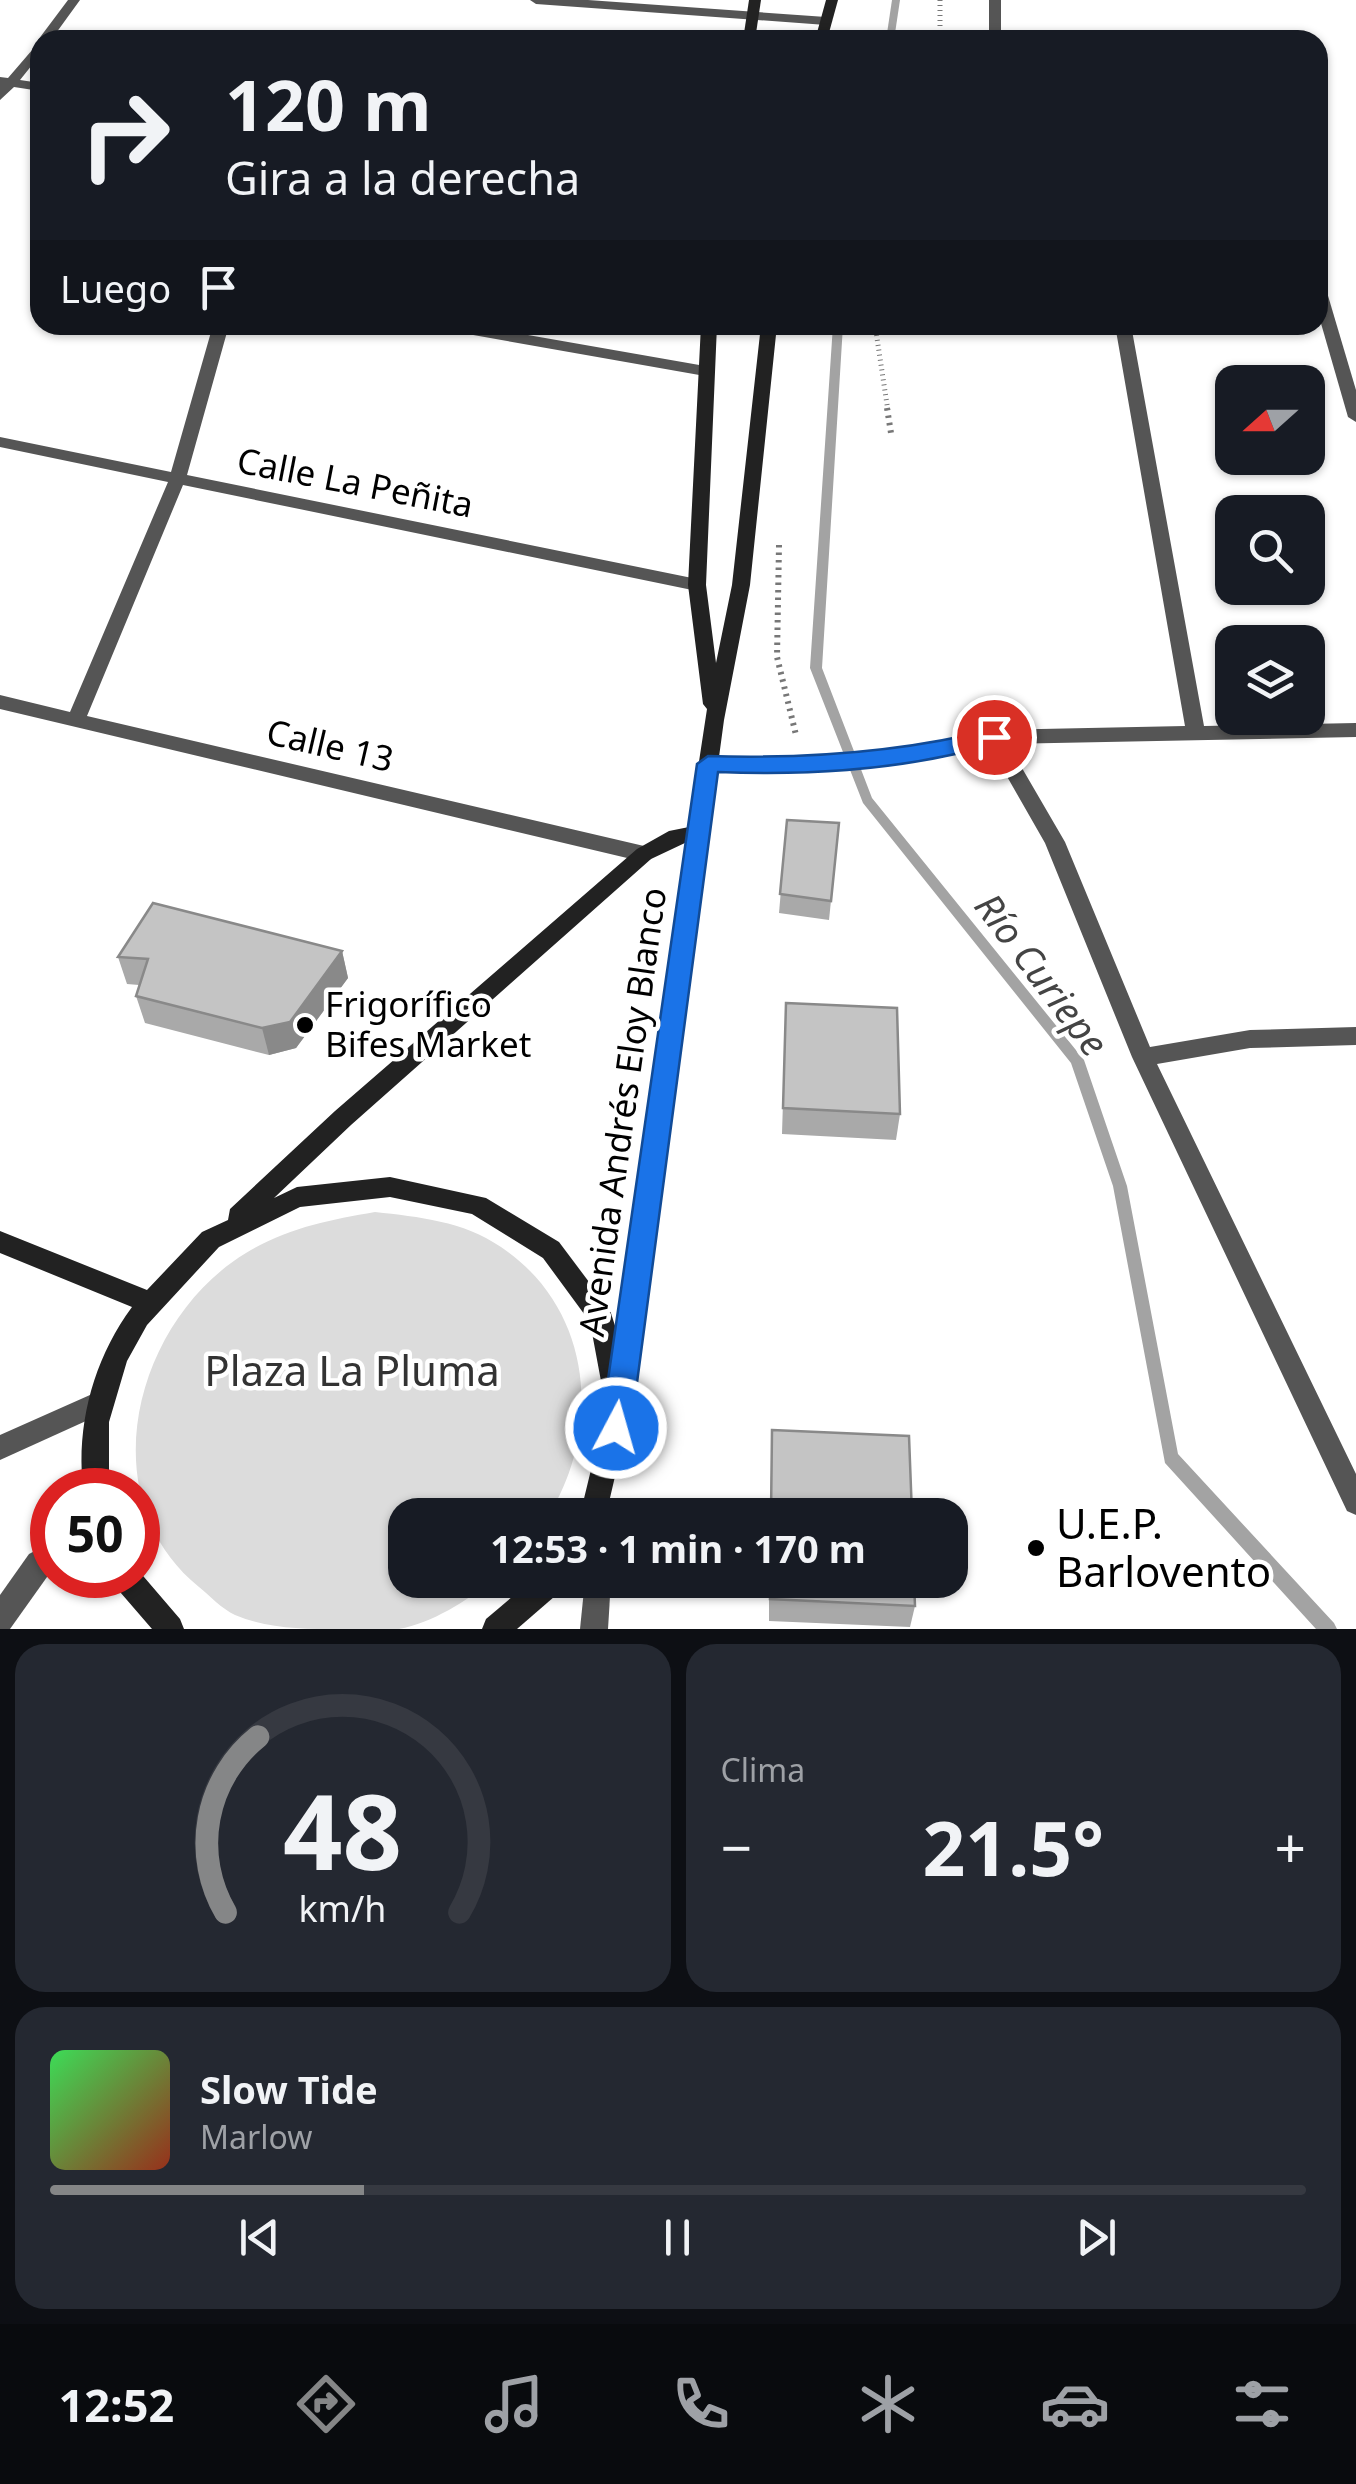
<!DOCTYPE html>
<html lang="es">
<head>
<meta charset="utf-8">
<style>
	:root { --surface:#171b24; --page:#242831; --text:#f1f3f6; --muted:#9ea1a6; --line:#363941; --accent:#858687 }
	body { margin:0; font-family:"Noto Sans",sans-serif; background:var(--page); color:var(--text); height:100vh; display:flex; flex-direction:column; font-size:38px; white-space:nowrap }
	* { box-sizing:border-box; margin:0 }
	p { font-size:32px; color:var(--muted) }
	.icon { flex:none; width:55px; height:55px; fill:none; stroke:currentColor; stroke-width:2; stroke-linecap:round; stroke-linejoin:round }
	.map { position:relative; height:1629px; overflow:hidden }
	.drawer { display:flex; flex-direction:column; gap:15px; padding:15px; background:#0d0f14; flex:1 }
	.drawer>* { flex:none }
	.banner { position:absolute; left:30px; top:30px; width:1298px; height:305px; border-radius:30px; box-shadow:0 2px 8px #0004; background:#171b24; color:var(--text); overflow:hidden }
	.needle { width:65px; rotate:249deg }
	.controls { position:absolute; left:1215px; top:365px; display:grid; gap:20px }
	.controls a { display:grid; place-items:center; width:110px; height:110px; border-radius:20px; background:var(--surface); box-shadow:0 2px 8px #0004; font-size:50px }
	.speed { position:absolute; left:30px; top:1468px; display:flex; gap:20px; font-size:50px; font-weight:700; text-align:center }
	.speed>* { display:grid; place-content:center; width:130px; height:130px; border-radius:50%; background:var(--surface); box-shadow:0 2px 8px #0004; line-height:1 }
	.speed .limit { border:15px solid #d22; background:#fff; color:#111 }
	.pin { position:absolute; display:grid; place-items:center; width:85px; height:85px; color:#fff; margin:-42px; border:5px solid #fff; border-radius:50%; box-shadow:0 2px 10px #0007 }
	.me { position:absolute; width:110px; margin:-55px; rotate:6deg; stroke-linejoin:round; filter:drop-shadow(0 0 8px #0008) }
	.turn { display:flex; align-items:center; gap:35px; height:210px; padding:0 30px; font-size:45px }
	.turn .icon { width:130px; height:130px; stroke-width:2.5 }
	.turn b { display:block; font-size:70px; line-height:85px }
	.then { display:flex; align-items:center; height:95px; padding:0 30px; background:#0003; gap:20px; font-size:38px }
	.big { font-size:75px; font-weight:700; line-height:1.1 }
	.drawer .tile { flex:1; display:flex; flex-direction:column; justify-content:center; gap:15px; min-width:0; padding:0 35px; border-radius:30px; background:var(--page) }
	.drawer .dial { align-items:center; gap:0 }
	.dial svg { height:260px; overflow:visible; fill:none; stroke:var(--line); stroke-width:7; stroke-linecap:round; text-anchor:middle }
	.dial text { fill:var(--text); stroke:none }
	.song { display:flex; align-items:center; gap:30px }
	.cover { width:120px; height:120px; border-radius:15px; background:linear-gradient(135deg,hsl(130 70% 55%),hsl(10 70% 35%)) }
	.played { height:10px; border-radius:5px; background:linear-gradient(90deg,var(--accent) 25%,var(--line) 25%) }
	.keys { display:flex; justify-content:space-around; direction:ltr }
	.heat { display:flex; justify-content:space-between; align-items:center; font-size:55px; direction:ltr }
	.drawer .tiles { flex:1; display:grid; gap:15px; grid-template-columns:1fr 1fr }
	.tile:last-child { grid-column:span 2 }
	.trip { position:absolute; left:388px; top:1498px; width:580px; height:100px; border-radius:30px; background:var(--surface); box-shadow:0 2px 8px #0004; font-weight:700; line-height:100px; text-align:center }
	.tab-bar { display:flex; height:160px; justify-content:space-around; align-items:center; background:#090b0e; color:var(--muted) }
	.tab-bar .icon { width:70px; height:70px }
	.tab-bar .active { color:var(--accent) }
	.tab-bar b { font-size:45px; color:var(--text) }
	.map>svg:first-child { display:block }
	.green { fill:#dcdcdc }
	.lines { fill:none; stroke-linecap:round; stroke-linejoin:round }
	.stream { fill:#a3a3a3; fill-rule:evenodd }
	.path-far1 { stroke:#777; stroke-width:5; stroke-dasharray:1 4; stroke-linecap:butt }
	.path { stroke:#777; stroke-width:6; stroke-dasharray:2.5 5; stroke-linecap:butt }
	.lane { fill:#555; fill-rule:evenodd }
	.street { fill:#555; fill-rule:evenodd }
	.secondary { fill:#222; fill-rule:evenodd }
	.wall { fill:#a9a9a9 }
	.shaded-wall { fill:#898989 }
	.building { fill:#c4c4c4; stroke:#898989; stroke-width:2.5 }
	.route { fill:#1a73e8; stroke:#114b97; stroke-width:2.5 }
	.poi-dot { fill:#000; stroke:#fff; stroke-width:4 }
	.labels { text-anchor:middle; stroke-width:9; stroke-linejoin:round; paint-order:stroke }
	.street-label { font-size:35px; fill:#000; stroke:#fff }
	.poi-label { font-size:35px; fill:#000; stroke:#fff; text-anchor:start }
	.water-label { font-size:38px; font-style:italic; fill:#444; stroke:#fff }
	.near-park-label { font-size:42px; fill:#333; stroke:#fff }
	.near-poi-label { font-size:42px; fill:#000; stroke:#fff; text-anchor:start }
</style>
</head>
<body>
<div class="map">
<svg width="1356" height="1629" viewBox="0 0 1356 1629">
	<rect width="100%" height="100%" fill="#fff"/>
	<!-- green -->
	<path class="green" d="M 375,1212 C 419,1217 463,1221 501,1247 C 592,1308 603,1426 549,1515 L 405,1515 L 405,1580 L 492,1580 C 467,1601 432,1623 399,1629 C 380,1629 358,1629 339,1629 C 303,1629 269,1629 235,1615 C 222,1609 210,1596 199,1587 C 89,1498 134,1321 246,1253 C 287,1228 329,1220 375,1212 Z"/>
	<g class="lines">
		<!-- stream -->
		<g class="stream">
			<polygon points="892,0 900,0 894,40 886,40"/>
			<polygon points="833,325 843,325 822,668 872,798 1084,1060 1127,1186 1178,1454 1334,1623 1337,1629 1316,1629 1165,1463 1113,1186 1071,1063 863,803 810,668"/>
		</g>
		<!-- path-far1 -->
		<g class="path-far1">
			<polyline points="940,0 940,40"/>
			<polyline points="875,325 888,411"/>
			<polyline points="798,330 875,331"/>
		</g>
		<!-- path -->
		<g class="path">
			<polyline points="887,408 891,433"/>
			<polyline points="779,545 777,657 796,735"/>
		</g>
		<!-- lane -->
		<polygon class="lane" points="52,1542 52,1570 10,1629 0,1629 0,1595 29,1554"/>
		<!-- street -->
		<g class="street">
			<polygon points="68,0 80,0 51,40 40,40 40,55 20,80 40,83 40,91 14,87 0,100 0,77 8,78 39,42 38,40"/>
			<polygon points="530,0 588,0 826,17 832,21 826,25 536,4"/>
			<rect x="989" y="0" width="12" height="40"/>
			<polygon points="1318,284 1326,289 1356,390 1356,422 1348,417 1318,313"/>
			<polygon points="213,325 229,325 187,475 697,579 706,585 697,591 183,485 87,716 644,846 651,849 654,854 651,859 644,862 0,709 0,695 70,712 168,482 0,447 0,437 171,472"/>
			<polygon points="437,325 471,325 705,366 713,371 705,376 445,330"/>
			<path d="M 1115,325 L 1131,325 L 1204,726 L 1356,723 L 1356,737 L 1008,744 L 1065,842 L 1150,1047 L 1250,1030 L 1356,1027 L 1356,1045 L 1250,1048 L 1157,1064 L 1356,1474 L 1356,1515 L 1347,1511 L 1132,1057 L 1045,843 L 989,745 C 894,770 806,774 708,771 L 698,764 L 708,757 L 800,760 L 933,746 L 994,730 L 1185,726 Z"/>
			<polygon points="99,1391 108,1395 112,1403 108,1411 0,1460 0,1435"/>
			<polygon points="585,1580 611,1580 608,1629 580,1629"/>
		</g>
		<!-- secondary -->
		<g class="secondary">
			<polygon points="749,0 761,0 755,40 743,40"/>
			<polygon points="826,0 838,0 827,40 815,40"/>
			<path d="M 701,325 L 717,325 L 706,585 L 716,663 L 732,585 L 761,325 L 777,325 L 750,585 L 724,720 L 631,1408 L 606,1515 L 580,1515 L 606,1408 L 590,1322 L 543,1258 L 472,1214 L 390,1197 L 300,1207 L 219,1247 L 147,1325 L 127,1361 L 109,1422 L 109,1490 L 83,1490 C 76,1425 93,1360 132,1307 L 0,1253 L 0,1231 L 147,1290 L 202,1232 L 228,1220 L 230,1209 L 335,1111 L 637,849 L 669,831 L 689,827 L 707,709 L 703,704 L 688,585 ZM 687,842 L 616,1329 L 610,1310 L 559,1242 L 486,1198 L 390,1177 L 297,1187 L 274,1198 L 351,1125 L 651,859 Z"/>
			<polygon points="138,1570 180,1619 184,1629 152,1629 114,1585 111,1575 138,1575"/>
			<polygon points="532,1580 565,1580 562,1590 517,1629 482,1629 486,1619"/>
		</g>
	</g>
	<!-- wall -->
	<g class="wall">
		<polygon points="787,820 839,823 829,920 779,913"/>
		<polygon points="342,951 348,978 296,1048 269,1055 145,1023 136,996 139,985 127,984 118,957"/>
		<polygon points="786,1003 900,1114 896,1140 782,1134"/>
		<polygon points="772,1430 912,1515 770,1515"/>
		<polygon points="769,1580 914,1580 915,1606 910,1627 769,1621"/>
	</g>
	<!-- shaded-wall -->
	<polygon class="shaded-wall" points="342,951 348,978 296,1048 269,1055 262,1028"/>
	<!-- building -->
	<g class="building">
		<polygon points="787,820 839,823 831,901 780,894"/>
		<polygon points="153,903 342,951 290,1022 262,1028 136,996 148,959 118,957"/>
		<polygon points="786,1003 897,1008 900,1114 783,1108"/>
		<polygon points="772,1430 909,1436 912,1515 771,1515"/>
		<polygon points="771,1580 914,1580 915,1606 770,1599"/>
	</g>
	<!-- route -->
	<path class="route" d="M 994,729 L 1001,731 L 1004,737 L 1001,742 C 909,770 814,776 718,772 L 631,1428 L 626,1438 L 616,1442 L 606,1438 L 601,1428 L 697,764 L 708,756 C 805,759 899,753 994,729 Z"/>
	<!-- markers -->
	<g class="poi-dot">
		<circle cx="305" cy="1025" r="10"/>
		<circle cx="1036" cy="1548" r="10"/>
	</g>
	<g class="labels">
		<!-- street labels -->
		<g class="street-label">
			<text transform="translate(355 483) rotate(11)" y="12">Calle La Peñita</text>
			<text transform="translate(330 746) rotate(13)" y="12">Calle 13</text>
			<text transform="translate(623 1112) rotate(-82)" y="12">Avenida Andrés Eloy Blanco</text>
		</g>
		<!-- poi labels -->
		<g class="poi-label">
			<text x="325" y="1017">Frigorífico<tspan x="325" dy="40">Bifes Market</tspan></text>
		</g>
		<!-- water labels -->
		<g class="water-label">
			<text transform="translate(1041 975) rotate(53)" y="13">Río Curiepe</text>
		</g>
		<!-- near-park labels -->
		<g class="near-park-label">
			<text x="352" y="1386">Plaza La Pluma</text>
		</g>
		<!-- near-poi labels -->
		<g class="near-poi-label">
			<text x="1056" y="1539">U.E.P.<tspan x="1056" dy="48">Barlovento</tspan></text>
		</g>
	</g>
</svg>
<div class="controls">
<a><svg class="needle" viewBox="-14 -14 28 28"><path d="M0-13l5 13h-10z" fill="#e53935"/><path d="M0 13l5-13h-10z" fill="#9ea1a6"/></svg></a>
<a><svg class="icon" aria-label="search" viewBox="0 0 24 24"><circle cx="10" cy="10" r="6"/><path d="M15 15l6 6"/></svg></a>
<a><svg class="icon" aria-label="layers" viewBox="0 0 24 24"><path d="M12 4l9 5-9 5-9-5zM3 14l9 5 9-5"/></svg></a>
</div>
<div class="speed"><div class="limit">50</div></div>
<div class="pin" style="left:994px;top:737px;background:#d93025"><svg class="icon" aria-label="arrive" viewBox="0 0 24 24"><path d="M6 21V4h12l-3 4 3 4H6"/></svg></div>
<svg class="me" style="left:616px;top:1428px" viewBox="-20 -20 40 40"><circle r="17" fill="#1a73e8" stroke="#fff" stroke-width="3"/><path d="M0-11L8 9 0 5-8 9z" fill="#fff"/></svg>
<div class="trip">12:53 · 1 min · 170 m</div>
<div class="banner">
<div class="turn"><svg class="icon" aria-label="right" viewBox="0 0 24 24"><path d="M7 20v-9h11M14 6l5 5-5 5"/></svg><div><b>120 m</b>Gira a la derecha</div></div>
<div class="then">Luego<svg class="icon" aria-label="arrive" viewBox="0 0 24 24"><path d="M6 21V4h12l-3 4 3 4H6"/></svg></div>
</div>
</div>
<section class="drawer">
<div class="tiles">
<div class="tile dial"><svg viewBox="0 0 100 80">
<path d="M14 69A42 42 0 1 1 86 69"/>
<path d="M14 69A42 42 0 0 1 24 15" stroke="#858687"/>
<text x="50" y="56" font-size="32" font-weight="700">48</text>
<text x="50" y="72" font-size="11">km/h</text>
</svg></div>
<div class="tile"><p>Clima</p>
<div class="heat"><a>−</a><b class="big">21.5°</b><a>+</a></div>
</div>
<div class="tile">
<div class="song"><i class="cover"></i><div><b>Slow Tide</b><p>Marlow</p></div></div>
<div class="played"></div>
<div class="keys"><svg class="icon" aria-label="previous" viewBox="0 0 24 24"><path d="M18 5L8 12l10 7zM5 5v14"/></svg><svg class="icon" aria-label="pause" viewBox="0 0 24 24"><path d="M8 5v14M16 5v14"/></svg><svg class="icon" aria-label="next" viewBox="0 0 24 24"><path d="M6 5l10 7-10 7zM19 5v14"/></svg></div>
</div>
</div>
</section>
<nav class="tab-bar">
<b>12:52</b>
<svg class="icon active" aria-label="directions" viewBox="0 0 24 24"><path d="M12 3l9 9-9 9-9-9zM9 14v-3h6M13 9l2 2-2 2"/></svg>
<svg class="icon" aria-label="music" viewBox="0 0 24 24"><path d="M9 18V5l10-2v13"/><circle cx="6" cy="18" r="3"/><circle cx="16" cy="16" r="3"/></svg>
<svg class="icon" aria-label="phone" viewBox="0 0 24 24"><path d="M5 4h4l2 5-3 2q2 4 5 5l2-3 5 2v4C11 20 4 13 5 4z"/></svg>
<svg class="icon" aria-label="climate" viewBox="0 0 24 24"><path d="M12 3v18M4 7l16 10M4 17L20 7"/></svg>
<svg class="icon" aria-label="car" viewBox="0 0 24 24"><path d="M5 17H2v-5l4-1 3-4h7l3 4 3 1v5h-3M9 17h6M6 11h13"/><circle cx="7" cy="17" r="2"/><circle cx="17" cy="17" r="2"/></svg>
<svg class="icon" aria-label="filters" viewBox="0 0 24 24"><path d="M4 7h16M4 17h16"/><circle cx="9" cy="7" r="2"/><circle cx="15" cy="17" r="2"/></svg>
</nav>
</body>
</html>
